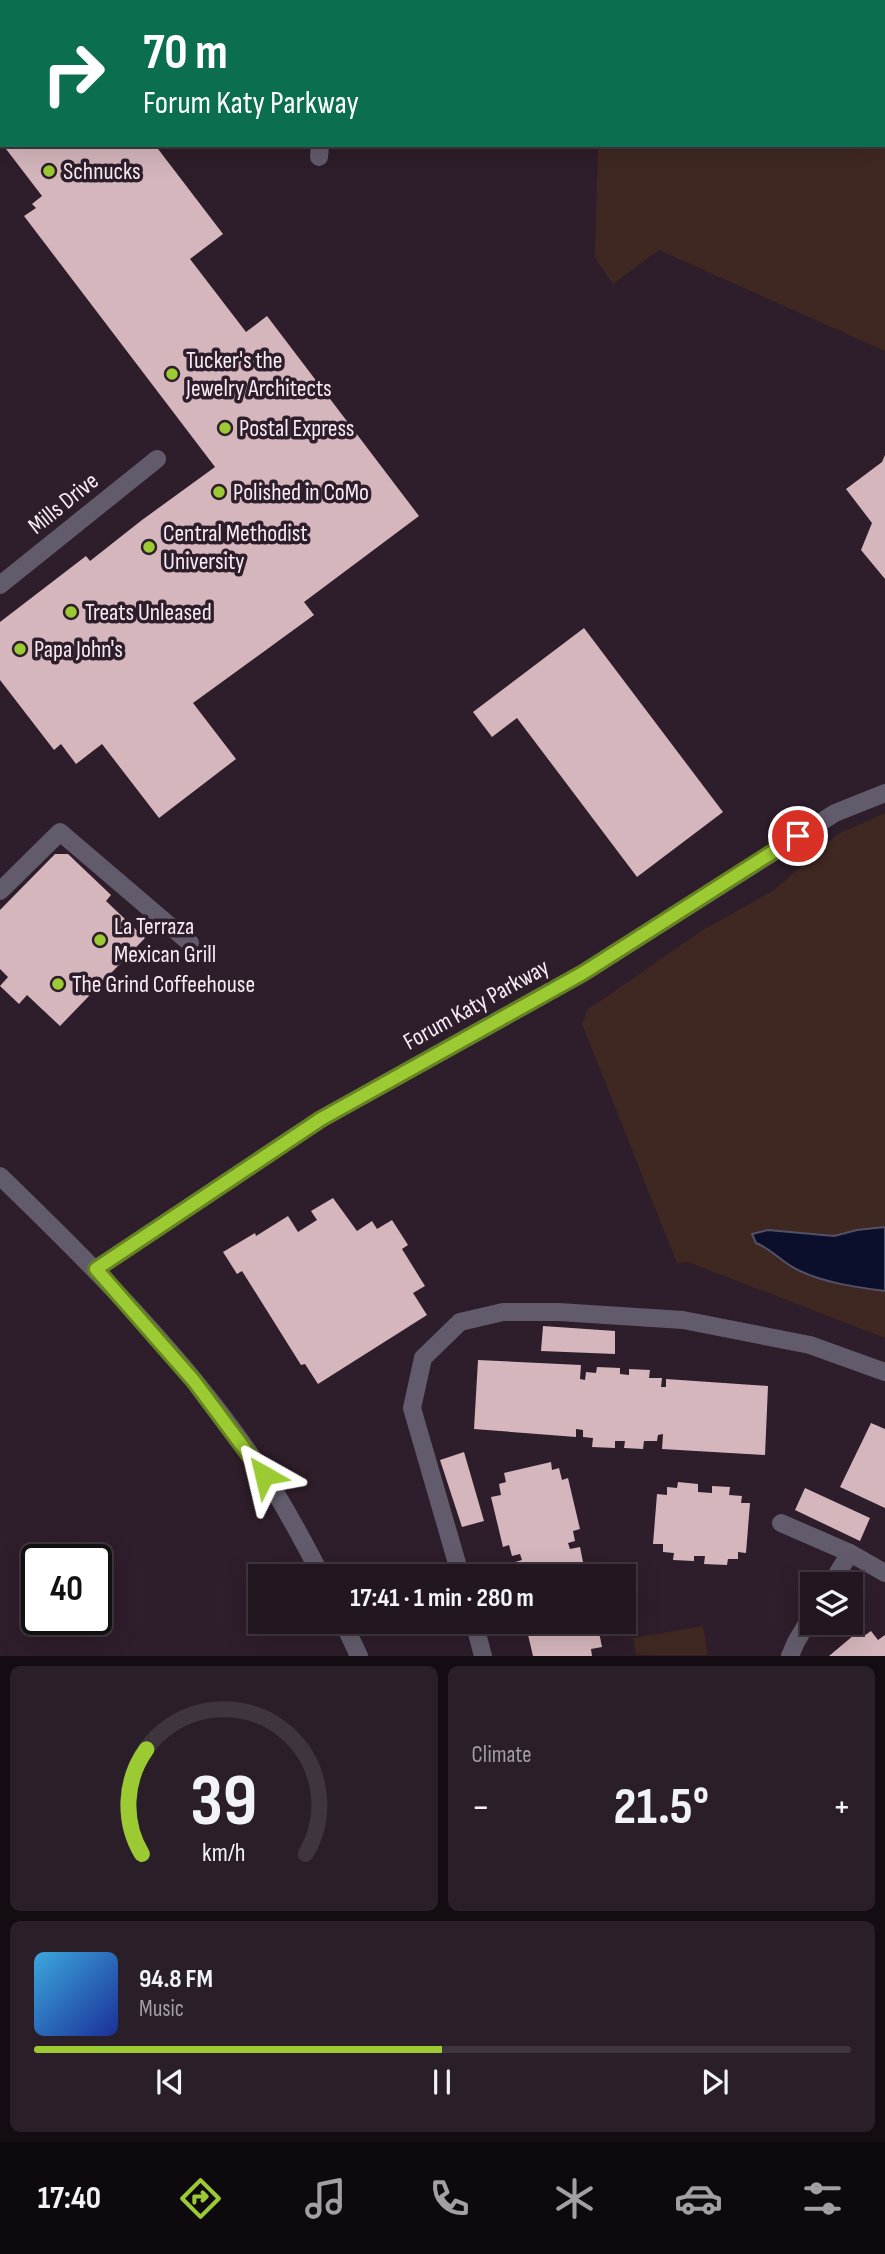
<!DOCTYPE html>
<html lang="en">
<head>
<meta charset="utf-8">
<style>
	:root { --surface:#221620; --page:#2a1f29; --text:#f1f3f6; --muted:#a29fa5; --line:#3f353e; --accent:#9cca32 }
	body { margin:0; font-family:"Sofia Sans Condensed",sans-serif; background:var(--page); color:var(--text); height:100vh; display:flex; flex-direction:column; font-size:26px; white-space:nowrap }
	* { box-sizing:border-box; margin:0 }
	p { font-size:23px; color:var(--muted) }
	.icon { flex:none; width:38px; height:38px; fill:none; stroke:currentColor; stroke-width:2; stroke-linecap:round; stroke-linejoin:round }
	.map { position:relative; height:1656px; overflow:hidden }
	.drawer { display:flex; flex-direction:column; gap:10px; padding:10px; background:#130c12; flex:1 }
	.drawer>* { flex:none }
	.top-card { position:absolute; left:0px; top:0px; width:886px; height:147px; box-shadow:0 7px 28px #0002,0 0 0 2px var(--line); background:#0b6e4f; color:#fff; overflow:hidden }
	.tools { position:absolute; left:800px; top:1572px; display:grid; gap:14px }
	.tools a { display:grid; place-items:center; width:63px; height:63px; border-radius:0px; background:var(--surface); box-shadow:0 7px 28px #0002,0 0 0 2px var(--line); font-size:35px }
	.speed { position:absolute; left:21px; top:1544px; display:flex; gap:14px; font-size:35px; font-weight:700; text-align:center }
	.speed>* { display:grid; place-content:center; width:91px; height:91px; border-radius:50%; background:var(--surface); box-shadow:0 7px 28px #0002,0 0 0 2px var(--line); line-height:1 }
	.speed .limit { border:4px solid #111; border-radius:10px; background:#fff; color:#111 }
	.pin { position:absolute; display:grid; place-items:center; width:60px; height:60px; color:#fff; margin:-30px; border:4px solid #fff; border-radius:50%; box-shadow:0 2px 7px #0007 }
	.me { position:absolute; width:77px; margin:-38px; rotate:323deg; stroke-linejoin:round; filter:drop-shadow(0 0 5px #0008) }
	.turn { display:flex; align-items:center; gap:24px; height:147px; padding:0 28px; font-size:32px }
	.turn .icon { width:91px; height:91px; stroke-width:2.5 }
	.turn b { display:block; font-size:49px; line-height:60px }
	.big { font-size:52px; font-weight:700; line-height:1.1 }
	.drawer .card { flex:1; display:flex; flex-direction:column; justify-content:center; gap:10px; min-width:0; padding:0 24px; border-radius:10px; background:var(--page) }
	.drawer .dial { align-items:center; gap:0 }
	.dial svg { height:182px; overflow:visible; fill:none; stroke:var(--line); stroke-width:7; stroke-linecap:round; text-anchor:middle }
	.dial text { fill:var(--text); stroke:none }
	.song { display:flex; align-items:center; gap:21px }
	.cover { width:84px; height:84px; border-radius:10px; background:linear-gradient(135deg,hsl(200 70% 55%),hsl(230 70% 35%)) }
	.played { height:7px; border-radius:4px; background:linear-gradient(90deg,var(--accent) 50%,var(--line) 50%) }
	.keys { display:flex; justify-content:space-around; direction:ltr }
	.heat { display:flex; justify-content:space-between; align-items:center; font-size:38px; direction:ltr }
	.drawer .tiles { flex:1; display:grid; gap:10px; grid-template-columns:1fr 1fr }
	.card:last-child { grid-column:span 2 }
	.trip { position:absolute; left:248px; top:1564px; width:388px; height:70px; border-radius:0px; background:var(--surface); box-shadow:0 7px 28px #0002,0 0 0 2px var(--line); font-weight:700; line-height:70px; text-align:center }
	.menu { display:flex; height:112px; justify-content:space-around; align-items:center; background:#0e090d; color:var(--muted) }
	.menu .icon { width:49px; height:49px }
	.menu .on { color:var(--accent) }
	.menu b { font-size:32px; color:var(--text) }
	.map>svg:first-child { display:block }
	.green { fill:#402822 }
	.water { fill:#0c0f2c; stroke:#525168; stroke-width:2 }
	.building { fill:#d4b6bc }
	.lines { fill:none; stroke-linecap:round; stroke-linejoin:round }
	.minor { stroke:#625b6b; stroke-width:18 }
	.route-casing { stroke:#658320; stroke-width:18 }
	.route { stroke:#9cca32; stroke-width:12 }
	.poi-dot { fill:#9cca32; stroke:#2e1d2a; stroke-width:2.5 }
	.labels { text-anchor:middle; stroke-width:7; stroke-linejoin:round; paint-order:stroke }
	.poi-label { font-size:24px; fill:#f7ebf4; stroke:#2e1d2a; text-anchor:start }
	.street-label { font-size:24px; fill:#f7ebf4; stroke:#2e1d2a }
</style>
</head>
<body>
<div class="map">
<svg width="885" height="1656" viewBox="0 0 885 1656">
	<rect width="100%" height="100%" fill="#2e1d2a"/>
	<!-- green -->
	<g class="green">
		<polygon points="502,0 885,0 885,351 659,250 613,284 595,258 598,145 884,145 884,2"/>
		<polygon points="885,813 885,1338 688,1262 677,1263 582,1024 587,1010 703,930 774,890 838,834"/>
		<polygon points="703,1626 708,1655 636,1655 633,1638"/>
	</g>
	<!-- water -->
	<path class="water" d="M 885,1227 L 885,1291 C 855,1287 825,1283 798,1270 C 783,1263 770,1248 756,1243 L 752,1234 L 768,1230 L 834,1236 L 857,1230 Z"/>
	<!-- building -->
	<g class="building">
		<polygon points="3,145 155,145 223,234 190,259 246,332 267,316 419,516 304,602 314,615 193,703 236,759 159,818 102,744 76,764 61,744 54,750 0,680 0,622 86,556 90,561 142,520 215,467 24,216 36,208 32,204 42,196"/>
		<polygon points="885,455 885,579 861,550 872,523 846,489 882,462"/>
		<polygon points="584,628 723,812 637,877 517,718 492,737 473,712"/>
		<polygon points="55,854 68,854 111,895 106,901 145,938 60,1026 27,995 19,1004 0,986 8,977 0,969 0,910"/>
		<polygon points="333,1198 357,1231 372,1221 377,1229 392,1220 408,1245 402,1249 425,1286 413,1293 427,1315 318,1384 305,1364 301,1365 242,1271 237,1274 223,1252 255,1233 256,1236 288,1216 298,1232 317,1220 311,1211"/>
		<polygon points="543,1326 615,1331 615,1354 541,1351"/>
		<polygon points="478,1360 581,1365 580,1379 585,1380 586,1372 596,1373 597,1367 620,1368 620,1374 629,1375 629,1369 650,1370 649,1378 662,1378 661,1387 666,1387 666,1379 768,1386 765,1455 662,1449 663,1434 658,1435 657,1441 644,1441 643,1449 624,1448 625,1441 615,1441 615,1448 592,1447 593,1438 583,1437 583,1430 576,1429 576,1437 474,1429"/>
		<polygon points="871,1423 885,1429 885,1508 840,1487"/>
		<polygon points="464,1452 484,1521 462,1527 440,1460"/>
		<polygon points="551,1462 552,1470 559,1468 562,1480 568,1478 580,1529 573,1531 575,1541 568,1543 570,1549 580,1547 586,1577 515,1577 512,1563 522,1560 520,1554 512,1556 509,1545 503,1547 491,1497 501,1495 499,1484 506,1482 504,1473"/>
		<polygon points="678,1482 698,1484 698,1492 712,1493 712,1486 730,1487 729,1495 742,1496 741,1503 750,1503 746,1553 738,1552 738,1559 728,1559 727,1565 704,1564 705,1556 694,1556 694,1561 673,1560 674,1553 663,1552 663,1544 653,1544 657,1494 667,1495 667,1487 677,1488"/>
		<polygon points="805,1488 870,1518 860,1541 795,1510"/>
		<polygon points="525,1622 597,1622 602,1647 591,1649 592,1656 533,1656"/>
		<polygon points="860,1630 864,1636 871,1631 878,1640 885,1635 885,1656 829,1656"/>
	</g>
	<g class="lines">
		<!-- minor -->
		<g class="minor">
			<polyline points="273,0 274,2"/>
			<polyline points="319,157 320,145"/>
			<polyline points="0,585 157,459"/>
			<polyline points="0,891 60,832 190,943"/>
			<path d="M 0,1176 C 94,1267 192,1364 264,1475 C 286,1507 304,1543 322,1577"/>
			<polyline points="96,1269 321,1119 583,973 835,813 885,793"/>
			<polyline points="781,1523 850,1553"/>
			<polyline points="461,1577 412,1408 423,1358 460,1322 503,1312 559,1312 683,1320 810,1345 885,1372"/>
			<polyline points="831,1584 850,1553 885,1573"/>
			<polyline points="343,1622 359,1656"/>
			<polyline points="474,1622 483,1656"/>
			<polyline points="790,1656 796,1642 812,1615"/>
		</g>
	</g>
	<g class="lines">
		<!-- route casing -->
		<g class="route-casing">
			<polyline id="route" points="264,1475 194,1381 96,1269 321,1119 583,973 798,836"/>
		</g>
		<!-- route -->
		<use href="#route" class="route"/>
	</g>
	<!-- markers -->
	<g class="poi-dot">
		<circle cx="49" cy="171" r="7"/>
		<circle cx="172" cy="374" r="7"/>
		<circle cx="225" cy="428" r="7"/>
		<circle cx="219" cy="492" r="7"/>
		<circle cx="149" cy="547" r="7"/>
		<circle cx="71" cy="612" r="7"/>
		<circle cx="20" cy="649" r="7"/>
		<circle cx="100" cy="940" r="7"/>
		<circle cx="58" cy="984" r="7"/>
	</g>
	<g class="labels">
		<!-- poi labels -->
		<g class="poi-label">
			<text x="63" y="179">Schnucks</text>
			<text x="186" y="368">Tucker's the<tspan x="186" dy="28">Jewelry Architects</tspan></text>
			<text x="239" y="436">Postal Express</text>
			<text x="233" y="500">Polished in CoMo</text>
			<text x="163" y="541">Central Methodist<tspan x="163" dy="28">University</tspan></text>
			<text x="85" y="620">Treats Unleased</text>
			<text x="34" y="657">Papa John's</text>
			<text x="114" y="934">La Terraza<tspan x="114" dy="28">Mexican Grill</tspan></text>
			<text x="72" y="992">The Grind Coffeehouse</text>
		</g>
		<!-- street labels -->
		<g class="street-label">
			<text transform="translate(63 503) rotate(-39)" y="8">Mills Drive</text>
			<text transform="translate(476 1004) rotate(-29)" y="8">Forum Katy Parkway</text>
		</g>
	</g>
</svg>
<div class="tools">
<a><svg class="icon" aria-label="layers" viewBox="0 0 24 24"><path d="M12 4l9 5-9 5-9-5zM3 14l9 5 9-5"/></svg></a>
</div>
<div class="speed"><div class="limit">40</div></div>
<div class="pin" style="left:798px;top:836px;background:#d93025"><svg class="icon" aria-label="arrive" viewBox="0 0 24 24"><path d="M6 21V4h12l-3 4 3 4H6"/></svg></div>
<svg class="me" style="left:264px;top:1475px" viewBox="-20 -20 40 40"><path d="M0-17L14 15 0 8-14 15z" fill="#9cca32" stroke="#fff" stroke-width="4"/></svg>
<div class="trip">17:41 · 1 min · 280 m</div>
<div class="top-card">
<div class="turn"><svg class="icon" aria-label="right" viewBox="0 0 24 24"><path d="M7 20v-9h11M14 6l5 5-5 5"/></svg><div><b>70 m</b>Forum Katy Parkway</div></div>
</div>
</div>
<section class="drawer">
<div class="tiles">
<div class="card dial"><svg viewBox="0 0 100 80">
<path d="M14 69A42 42 0 1 1 86 69"/>
<path d="M14 69A42 42 0 0 1 16 23" stroke="#9cca32"/>
<text x="50" y="56" font-size="32" font-weight="700">39</text>
<text x="50" y="72" font-size="11">km/h</text>
</svg></div>
<div class="card"><p>Climate</p>
<div class="heat"><a>−</a><b class="big">21.5°</b><a>+</a></div>
</div>
<div class="card">
<div class="song"><i class="cover"></i><div><b>94.8 FM</b><p>Music</p></div></div>
<div class="played"></div>
<div class="keys"><svg class="icon" aria-label="previous" viewBox="0 0 24 24"><path d="M18 5L8 12l10 7zM5 5v14"/></svg><svg class="icon" aria-label="pause" viewBox="0 0 24 24"><path d="M8 5v14M16 5v14"/></svg><svg class="icon" aria-label="next" viewBox="0 0 24 24"><path d="M6 5l10 7-10 7zM19 5v14"/></svg></div>
</div>
</div>
</section>
<nav class="menu">
<b>17:40</b>
<svg class="icon on" aria-label="directions" viewBox="0 0 24 24"><path d="M12 3l9 9-9 9-9-9zM9 14v-3h6M13 9l2 2-2 2"/></svg>
<svg class="icon" aria-label="music" viewBox="0 0 24 24"><path d="M9 18V5l10-2v13"/><circle cx="6" cy="18" r="3"/><circle cx="16" cy="16" r="3"/></svg>
<svg class="icon" aria-label="phone" viewBox="0 0 24 24"><path d="M5 4h4l2 5-3 2q2 4 5 5l2-3 5 2v4C11 20 4 13 5 4z"/></svg>
<svg class="icon" aria-label="climate" viewBox="0 0 24 24"><path d="M12 3v18M4 7l16 10M4 17L20 7"/></svg>
<svg class="icon" aria-label="car" viewBox="0 0 24 24"><path d="M5 17H2v-5l4-1 3-4h7l3 4 3 1v5h-3M9 17h6M6 11h13"/><circle cx="7" cy="17" r="2"/><circle cx="17" cy="17" r="2"/></svg>
<svg class="icon" aria-label="filters" viewBox="0 0 24 24"><path d="M4 7h16M4 17h16"/><circle cx="9" cy="7" r="2"/><circle cx="15" cy="17" r="2"/></svg>
</nav>
</body>
</html>
